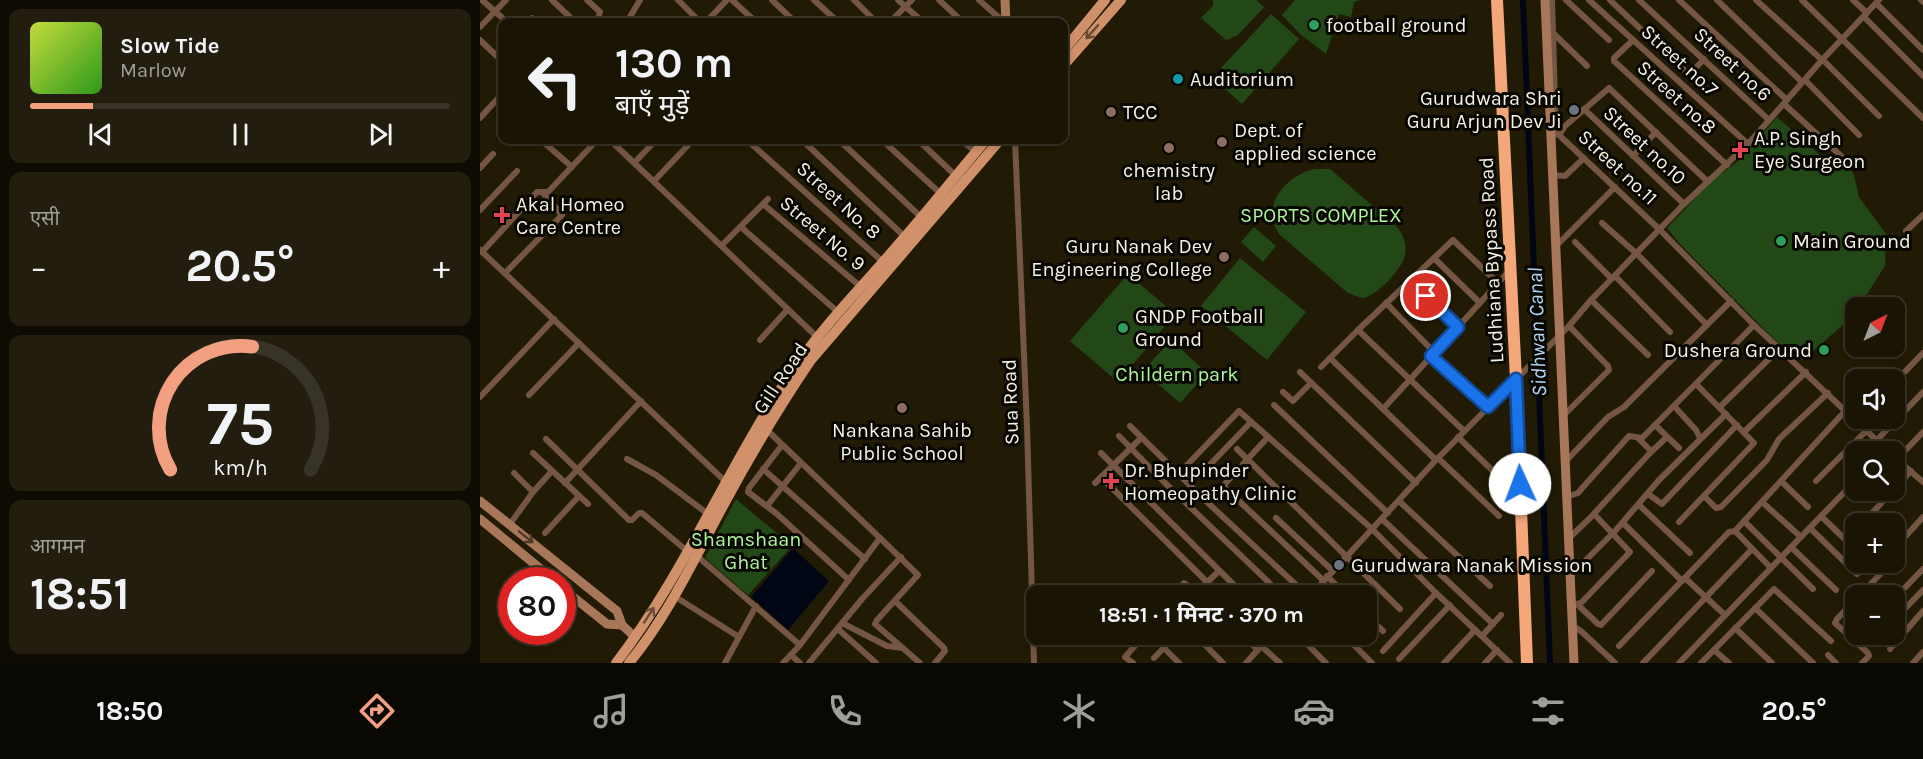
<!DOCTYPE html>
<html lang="hi">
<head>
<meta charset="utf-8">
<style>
	:root { --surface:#191404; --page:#221d0e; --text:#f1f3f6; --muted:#9f9e9a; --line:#373326; --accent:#f2a080 }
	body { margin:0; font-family:Karla,"Noto Sans Devanagari",sans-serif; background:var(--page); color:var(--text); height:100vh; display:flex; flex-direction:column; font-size:22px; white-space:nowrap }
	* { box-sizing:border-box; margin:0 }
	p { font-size:20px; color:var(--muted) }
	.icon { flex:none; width:33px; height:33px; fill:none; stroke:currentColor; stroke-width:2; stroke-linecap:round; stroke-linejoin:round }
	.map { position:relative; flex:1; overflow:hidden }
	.panel { display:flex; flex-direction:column; gap:9px; padding:9px; background:#0e0b02; width:480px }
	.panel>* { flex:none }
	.top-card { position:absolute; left:18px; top:18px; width:570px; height:126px; border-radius:12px; box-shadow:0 3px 9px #0003,0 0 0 2px var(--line); background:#191404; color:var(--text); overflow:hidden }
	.needle { width:39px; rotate:42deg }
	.controls { position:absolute; left:1365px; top:297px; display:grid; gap:12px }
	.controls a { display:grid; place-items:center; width:60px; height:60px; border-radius:12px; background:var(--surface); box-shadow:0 3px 9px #0003,0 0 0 2px var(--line); font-size:30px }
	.speed { position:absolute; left:18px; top:567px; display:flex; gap:12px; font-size:30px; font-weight:700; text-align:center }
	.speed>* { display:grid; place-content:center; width:78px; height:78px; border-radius:50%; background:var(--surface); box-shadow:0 3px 9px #0003,0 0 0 2px var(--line); line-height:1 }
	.speed .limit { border:9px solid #d22; background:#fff; color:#111 }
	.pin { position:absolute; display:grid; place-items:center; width:51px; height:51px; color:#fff; margin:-26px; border:3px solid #fff; border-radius:50%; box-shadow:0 2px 6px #0007 }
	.me { position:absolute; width:66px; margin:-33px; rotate:358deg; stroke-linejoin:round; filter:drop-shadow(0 0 4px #0008) }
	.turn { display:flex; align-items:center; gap:21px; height:126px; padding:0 18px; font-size:27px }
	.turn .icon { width:78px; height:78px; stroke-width:2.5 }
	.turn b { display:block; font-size:42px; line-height:51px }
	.big { font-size:45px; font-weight:700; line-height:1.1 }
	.panel .card { flex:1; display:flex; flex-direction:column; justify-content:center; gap:9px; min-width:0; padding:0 21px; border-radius:12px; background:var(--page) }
	.panel .dial { align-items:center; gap:0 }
	.dial svg { height:156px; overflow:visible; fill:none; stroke:var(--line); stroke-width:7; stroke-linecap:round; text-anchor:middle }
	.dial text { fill:var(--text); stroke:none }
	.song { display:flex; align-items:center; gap:18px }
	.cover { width:72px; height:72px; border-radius:9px; background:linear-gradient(135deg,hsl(70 70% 55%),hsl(110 70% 35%)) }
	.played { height:6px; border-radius:3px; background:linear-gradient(90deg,var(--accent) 15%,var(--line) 15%) }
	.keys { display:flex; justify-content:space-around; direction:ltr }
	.heat { display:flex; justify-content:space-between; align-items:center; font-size:33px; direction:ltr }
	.trip { position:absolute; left:546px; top:585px; width:351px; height:60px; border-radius:12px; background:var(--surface); box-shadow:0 3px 9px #0003,0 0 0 2px var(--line); font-weight:700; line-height:60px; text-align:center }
	.dock { display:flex; height:96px; justify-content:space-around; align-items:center; background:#0a0802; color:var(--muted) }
	.dock .icon { width:42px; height:42px }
	.dock .on { color:var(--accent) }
	.dock b { font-size:27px; color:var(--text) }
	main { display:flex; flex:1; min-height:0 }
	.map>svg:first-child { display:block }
	.green { fill:#224817 }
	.water { fill:#000614 }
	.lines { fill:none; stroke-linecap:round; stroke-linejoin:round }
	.canal { stroke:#000614; stroke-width:6 }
	.street { stroke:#745643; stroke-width:6 }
	.secondary { stroke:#a87759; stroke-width:9 }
	.primary { stroke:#d09069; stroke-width:10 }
	.highway { stroke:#f4a778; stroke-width:12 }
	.oneway { stroke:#6c4b35 }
	.oneway2 { stroke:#503929 }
	.route-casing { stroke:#114b97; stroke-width:15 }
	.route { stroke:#1a73e8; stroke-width:10 }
	.leisure-dot { fill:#2e9e5b; stroke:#080601; stroke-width:2 }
	.culture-dot { fill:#0f9aa8; stroke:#080601; stroke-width:2 }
	.worship-dot { fill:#6b7280; stroke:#080601; stroke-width:2 }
	.education-dot { fill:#8d6e63; stroke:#080601; stroke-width:2 }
	.health-dot { fill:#e0444e; stroke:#080601; stroke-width:2 }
	.labels { text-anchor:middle; stroke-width:6; stroke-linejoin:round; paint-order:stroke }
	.poi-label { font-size:20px; fill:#f5f1e3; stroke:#080601; text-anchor:start }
	.street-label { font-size:20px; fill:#f5f1e3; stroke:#080601 }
	.park-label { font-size:20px; fill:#adf599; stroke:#080601 }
	.water-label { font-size:21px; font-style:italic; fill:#b2d7f4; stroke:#080601 }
</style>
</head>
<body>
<main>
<section class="panel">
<div class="card">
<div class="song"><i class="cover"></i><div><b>Slow Tide</b><p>Marlow</p></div></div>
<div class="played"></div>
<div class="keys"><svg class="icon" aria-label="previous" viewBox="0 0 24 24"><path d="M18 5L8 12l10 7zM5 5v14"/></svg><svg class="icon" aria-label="pause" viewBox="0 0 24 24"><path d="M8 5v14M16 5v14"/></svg><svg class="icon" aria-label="next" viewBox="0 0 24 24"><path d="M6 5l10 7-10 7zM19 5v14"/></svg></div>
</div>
<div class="card"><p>एसी</p>
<div class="heat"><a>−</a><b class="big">20.5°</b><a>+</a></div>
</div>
<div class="card dial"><svg viewBox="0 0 100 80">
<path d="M14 69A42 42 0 1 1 86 69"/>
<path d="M14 69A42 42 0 0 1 56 6" stroke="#f2a080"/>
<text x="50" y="56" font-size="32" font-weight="700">75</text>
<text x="50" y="72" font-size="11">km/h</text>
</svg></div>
<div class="card"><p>आगमन</p><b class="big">18:51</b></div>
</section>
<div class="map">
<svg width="1443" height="663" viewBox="0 0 1443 663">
	<rect width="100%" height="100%" fill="#211b05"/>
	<!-- green -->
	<g class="green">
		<polygon points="733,0 776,0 784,7 758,35 746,40 721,18 733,6"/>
		<polygon points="815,0 881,0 874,2 871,17 859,14 846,54 820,34 802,15"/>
		<polygon points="791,14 819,39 762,104 743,87 738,77 742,67"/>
		<polygon points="1297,117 1356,169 1364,160 1374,175 1379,197 1406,234 1405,266 1385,297 1365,323 1323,360 1312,355 1294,339 1200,244 1187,228 1231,181 1262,158"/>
		<path d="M 834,169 L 850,169 L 918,228 C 924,237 927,244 925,255 C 923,268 895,298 882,298 C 877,297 872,294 868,293 L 799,234 C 780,205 806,176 834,169 Z"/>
		<polygon points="774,227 796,246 783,262 761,242"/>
		<polygon points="760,258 826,312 787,360 721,306"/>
		<polygon points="648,274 695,314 638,382 590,341"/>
		<polygon points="691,340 727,373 700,403 663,371"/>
		<polygon points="256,499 312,546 268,595 225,558"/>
	</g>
	<!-- water -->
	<polygon class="water" points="313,548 349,581 308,630 271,597"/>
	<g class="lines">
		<!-- canal -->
		<polyline class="canal" points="1043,0 1070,663"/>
		<!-- street -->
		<g class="street">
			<polyline points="2,0 27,22"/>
			<polyline points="72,0 95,22"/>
			<polyline points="107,0 120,12 117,22"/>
			<polyline points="198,0 220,22"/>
			<polyline points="252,0 276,22"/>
			<polyline points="292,0 315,22"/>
			<polyline points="334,0 358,22"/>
			<polyline points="374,0 396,22"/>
			<polyline points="418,0 443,22"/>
			<polyline points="459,0 483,22"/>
			<polyline points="499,0 524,22"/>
			<polyline points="1072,0 1076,134"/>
			<polyline points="1086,0 1129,40"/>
			<polyline points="1109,0 1268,144"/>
			<polyline points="1130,0 1206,72 1211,73 1224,59"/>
			<polyline points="1159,0 1289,120"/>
			<polyline points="1199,0 1307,100"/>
			<polyline points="1237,0 1322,82"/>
			<polyline points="1276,0 1342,60"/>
			<polyline points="1322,0 1443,118"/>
			<polyline points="1373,0 1387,13"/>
			<polyline points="1441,0 1443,2"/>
			<polyline points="1396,3 1443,50"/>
			<polyline points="1384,17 1443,76"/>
			<polyline points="48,22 52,18 59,22"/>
			<polyline points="147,22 160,0"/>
			<polyline points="226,22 247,0"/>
			<polyline points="410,22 432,0"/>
			<polyline points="0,27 26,0"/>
			<polyline points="1073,33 1107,66"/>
			<polyline points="0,40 22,61"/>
			<polyline points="1153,40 1134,58 1134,61 1247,165"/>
			<polyline points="1343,60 1399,116"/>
			<polyline points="1325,80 1379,135"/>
			<polyline points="1304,104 1361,156"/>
			<polyline points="1104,109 1204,204"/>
			<polyline points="0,118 22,94"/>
			<polyline points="1070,133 1079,135 1180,230 1274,325 1409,452"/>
			<polyline points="1079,135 1085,126 1129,88 1227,181"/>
			<polyline points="61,140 92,167"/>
			<polyline points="130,140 338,338"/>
			<polyline points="267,140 403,262"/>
			<polyline points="322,140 425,237"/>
			<polyline points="359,140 442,218"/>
			<polyline points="402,140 461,194"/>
			<polyline points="438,140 476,176"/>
			<polyline points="481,140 496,152"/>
			<polyline points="535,140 547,426 554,663"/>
			<polyline points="1153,156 1176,132"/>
			<polyline points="155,162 176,140"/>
			<polyline points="0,168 13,154"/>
			<polyline points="1072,175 1085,176 1104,158"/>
			<polyline points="175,180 213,140"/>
			<polyline points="283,204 381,287"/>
			<polyline points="0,210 37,171"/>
			<polyline points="1122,223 1157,254 1227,325"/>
			<polyline points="261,227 359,313"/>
			<polyline points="1426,231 1443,215"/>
			<polyline points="1095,242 1132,279"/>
			<polyline points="242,245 288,199"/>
			<polyline points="1076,246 1135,187"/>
			<polyline points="0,250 246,482"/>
			<polyline points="2,252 57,192 68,192 117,140"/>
			<polyline points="954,258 1000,303"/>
			<polyline points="25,273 82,215 63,193"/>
			<polyline points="1135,276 1190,332"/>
			<polyline points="930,281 978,327"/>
			<polyline points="1111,300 1168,355"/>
			<polyline points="906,303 954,352"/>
			<polyline points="878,330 973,240 1018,283"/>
			<polyline points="280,340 308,309"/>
			<polyline points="951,356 1008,407"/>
			<polyline points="850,358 956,460"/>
			<polyline points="841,367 878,330 984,431"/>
			<polyline points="820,372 936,483"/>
			<polyline points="1414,383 1443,353"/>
			<polyline points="803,392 813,401 831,383"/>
			<polyline points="49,395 99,343"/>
			<polyline points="0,397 74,319"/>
			<polyline points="794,405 908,513"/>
			<polyline points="1194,406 1216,430 1220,438"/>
			<polyline points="1240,407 1300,348"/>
			<polyline points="903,409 1030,270"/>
			<polyline points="1083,416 1129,370 1128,366 1089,326"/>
			<polyline points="1175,425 1199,448"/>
			<polyline points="650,426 727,502 828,596"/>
			<polyline points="287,430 400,538 320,645"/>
			<polyline points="1264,432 1326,372"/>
			<polyline points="639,436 684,482 803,596"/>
			<polyline points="788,437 743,486 843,580"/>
			<polyline points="978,437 1019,477"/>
			<polyline points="66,439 149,520 152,520 159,513 162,513 207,551"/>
			<polyline points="1397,440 1443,392"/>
			<polyline points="302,445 269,488 268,492 297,514 369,580"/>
			<polyline points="757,449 920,609"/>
			<polyline points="1171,452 1187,437"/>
			<polyline points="53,453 108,504"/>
			<polyline points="621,453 765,596"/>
			<polyline points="1414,457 1443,482"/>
			<polyline points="958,458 1019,516"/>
			<polyline points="147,459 176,475 228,514"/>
			<polyline points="1417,459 1443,432"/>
			<polyline points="1085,462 1128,417 1144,407 1251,301"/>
			<polyline points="707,465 759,411 892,529 956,593 1030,663"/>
			<polyline points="283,469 385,559"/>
			<polyline points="34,473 53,492"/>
			<polyline points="719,476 771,422"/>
			<polyline points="621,477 727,582"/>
			<polyline points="1301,481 1328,507"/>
			<polyline points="1336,481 1387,430"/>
			<polyline points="85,483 161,401"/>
			<polyline points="615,483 661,438"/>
			<polyline points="1414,489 1431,471"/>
			<polyline points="1168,494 1182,504 1257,425"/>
			<polyline points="1224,496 1236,508 1241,507 1287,460 1299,439 1348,393"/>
			<polyline points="1086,497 1098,493 1104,486 1149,436 1162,438 1274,325"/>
			<polyline points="919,501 1010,586"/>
			<polyline points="1282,502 1321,537"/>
			<polyline points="1159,505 1210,553"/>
			<polyline points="287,506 321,463"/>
			<polyline points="1341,516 1376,550"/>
			<polyline points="796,518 853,571"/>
			<polyline points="902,519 1013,624"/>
			<polyline points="1386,520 1413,490"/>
			<polyline points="1264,521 1333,589"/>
			<polyline points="1199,522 1274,443 1216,384"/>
			<polyline points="1143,523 1202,581"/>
			<polyline points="30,524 53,492 72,471"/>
			<polyline points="1330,528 1377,574"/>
			<polyline points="65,533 99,496"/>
			<polyline points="400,538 438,575 397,620 395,624 440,663"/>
			<polyline points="1088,539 1110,518 1170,453 1170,450 1159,439"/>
			<polyline points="1311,547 1356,590"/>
			<polyline points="1414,549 1443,517"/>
			<polyline points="1414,553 1416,556 1414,560"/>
			<polyline points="217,556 320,645 303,663"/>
			<polyline points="1291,568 1255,531 1366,410"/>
			<polyline points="847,576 867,596"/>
			<polyline points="1090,576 1136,530 1179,480 1246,414"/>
			<polyline points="1205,578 1245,615"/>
			<polyline points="194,596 259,637"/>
			<polyline points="691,596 704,583 717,592"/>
			<polyline points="720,596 717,592 739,571"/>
			<polyline points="830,596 956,460 1089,326 1111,300 1204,204 1268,144 1342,60 1399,0"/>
			<polyline points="1379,596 1412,562"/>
			<polyline points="1376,599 1357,619 1355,623 1388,653 1389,656 1382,663"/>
			<polyline points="1414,599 1443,569"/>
			<polyline points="415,601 464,648 465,651 455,663"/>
			<polyline points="1098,605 1118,624 1121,625 1172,571"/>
			<polyline points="1090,606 1101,603 1150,552 1114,514"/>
			<polyline points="1275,608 1333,663"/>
			<polyline points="886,615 903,631"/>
			<polyline points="1414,620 1443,590"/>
			<polyline points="362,623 407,646 422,648"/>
			<polyline points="1092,625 1102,632 1135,663"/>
			<polyline points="1255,628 1292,663"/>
			<polyline points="358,629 396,663"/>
			<polyline points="714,634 743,663"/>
			<polyline points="761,634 778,650"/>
			<polyline points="817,634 846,663"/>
			<polyline points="863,634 892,663"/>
			<polyline points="1002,636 1021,615"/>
			<polyline points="1399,636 1401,634"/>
			<polyline points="781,646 800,663"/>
			<polyline points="1139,646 1249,532 1255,531"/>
			<polyline points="684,648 699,663"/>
			<polyline points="1410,649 1443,611"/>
			<polyline points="1234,650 1249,663"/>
			<polyline points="903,651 956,593"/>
			<polyline points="311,655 320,663"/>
			<polyline points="1348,655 1356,663"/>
			<polyline points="674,658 697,634"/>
			<polyline points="919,659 970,605"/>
			<polyline points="245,663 276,606"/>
			<polyline points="329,663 382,599 421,557"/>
			<polyline points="653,663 645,657 661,639"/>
			<polyline points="766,663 792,634"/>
			<polyline points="964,663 995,630"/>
			<polyline points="1005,663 1017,650"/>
			<polyline points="1163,663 1272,549"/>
			<polyline points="1199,663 1376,480"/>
			<polyline points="1221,663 1294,589 1351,641"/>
			<polyline points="1433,663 1443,652"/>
		</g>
		<!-- secondary -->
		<g class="secondary">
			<polyline points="525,0 526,22"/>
			<polyline points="1065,0 1094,663"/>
			<polyline points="0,501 137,611 142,625 155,637"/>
			<polyline points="0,519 74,580"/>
			<polyline points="82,588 127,624 142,625"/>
		</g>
		<!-- primary -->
		<g class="primary">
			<polyline points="584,50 625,0"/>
			<polyline points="584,65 641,0"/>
			<path d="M 136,663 C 206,572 249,463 314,369 C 344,325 382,287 416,247 C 447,212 476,175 506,140"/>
			<path d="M 149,663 C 188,616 214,559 243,506 C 270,456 299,407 331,360 L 520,140"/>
		</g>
		<!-- highway -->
		<polyline class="highway" points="1017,0 1036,379 1047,663"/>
	</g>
	<!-- one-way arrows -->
	<defs><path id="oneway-shaft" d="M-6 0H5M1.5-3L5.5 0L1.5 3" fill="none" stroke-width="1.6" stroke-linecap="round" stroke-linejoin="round" transform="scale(1.5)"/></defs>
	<g class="oneway">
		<use href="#oneway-shaft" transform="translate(612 32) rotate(132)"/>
		<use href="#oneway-shaft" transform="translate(169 615) rotate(-57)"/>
	</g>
	<use class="oneway2" href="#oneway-shaft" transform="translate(46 537) rotate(39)"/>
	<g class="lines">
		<!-- route casing -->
		<g class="route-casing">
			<polyline id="route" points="946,296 978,327 951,356 1008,407 1036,379 1040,484"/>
		</g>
		<!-- route -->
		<use href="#route" class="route"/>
	</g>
	<!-- markers -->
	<g class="leisure-dot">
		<circle cx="834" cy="25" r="6"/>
		<circle cx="1301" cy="241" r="6"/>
		<circle cx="643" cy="328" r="6"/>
		<circle cx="1344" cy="350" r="6"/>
	</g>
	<circle class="culture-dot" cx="698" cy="79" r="6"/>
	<g class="worship-dot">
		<circle cx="1094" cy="110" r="6"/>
		<circle cx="859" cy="565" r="6"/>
	</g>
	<g class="education-dot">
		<circle cx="631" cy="112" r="6"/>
		<circle cx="742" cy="142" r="6"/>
		<circle cx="689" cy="148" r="6"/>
		<circle cx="744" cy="257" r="6"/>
		<circle cx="422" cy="408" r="6"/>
	</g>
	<g class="health-dot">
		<path d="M1257 141h6v6h6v6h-6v6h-6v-6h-6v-6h6z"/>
		<path d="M19 206h6v6h6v6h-6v6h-6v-6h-6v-6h6z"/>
		<path d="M628 472h6v6h6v6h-6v6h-6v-6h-6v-6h6z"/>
	</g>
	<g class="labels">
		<!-- poi labels -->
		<g class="poi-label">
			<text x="846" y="32">football ground</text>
			<text x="710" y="86">Auditorium</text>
			<text x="1082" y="105" text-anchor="end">Gurudwara Shri<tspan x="1082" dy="23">Guru Arjun Dev Ji</tspan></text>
			<text x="643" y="119">TCC</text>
			<text x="754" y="137">Dept. of<tspan x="754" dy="23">applied science</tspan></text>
			<text x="1274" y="145">A.P. Singh<tspan x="1274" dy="23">Eye Surgeon</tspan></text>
			<text x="689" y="177" text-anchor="middle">chemistry<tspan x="689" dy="23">lab</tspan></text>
			<text x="36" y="211">Akal Homeo<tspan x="36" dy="23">Care Centre</tspan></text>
			<text x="1313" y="248">Main Ground</text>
			<text x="732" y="253" text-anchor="end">Guru Nanak Dev<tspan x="732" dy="23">Engineering College</tspan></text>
			<text x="655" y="323">GNDP Football<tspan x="655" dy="23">Ground</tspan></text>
			<text x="1332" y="357" text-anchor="end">Dushera Ground</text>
			<text x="422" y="437" text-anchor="middle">Nankana Sahib<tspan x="422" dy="23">Public School</tspan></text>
			<text x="644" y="477">Dr. Bhupinder<tspan x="644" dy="23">Homeopathy Clinic</tspan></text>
			<text x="871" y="572">Gurudwara Nanak Mission</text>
		</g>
		<!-- street labels -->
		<g class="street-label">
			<text transform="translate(1200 60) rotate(42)" y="7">Street no.7</text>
			<text transform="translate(1253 64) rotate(43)" y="7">Street no.6</text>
			<text transform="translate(1197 97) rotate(42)" y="7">Street no.8</text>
			<text transform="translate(1165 145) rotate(43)" y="7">Street no.10</text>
			<text transform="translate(1138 167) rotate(43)" y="7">Street no.11</text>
			<text transform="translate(359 200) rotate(42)" y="7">Street No. 8</text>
			<text transform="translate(343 233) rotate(40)" y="7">Street No. 9</text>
			<text transform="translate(1011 260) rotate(-93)" y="7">Ludhiana Bypass Road</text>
			<text transform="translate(300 378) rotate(-56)" y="7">Gill Road</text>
			<text transform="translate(530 402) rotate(-92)" y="7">Sua Road</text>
		</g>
		<!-- park labels -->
		<g class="park-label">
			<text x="841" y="222">SPORTS COMPLEX</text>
			<text x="697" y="381">Childern park</text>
			<text x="266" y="546">Shamshaan<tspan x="266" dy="23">Ghat</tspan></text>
		</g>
		<!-- water labels -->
		<g class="water-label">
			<text transform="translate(1057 332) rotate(-92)" y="7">Sidhwan Canal</text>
		</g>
	</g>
</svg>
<div class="controls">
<a><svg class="needle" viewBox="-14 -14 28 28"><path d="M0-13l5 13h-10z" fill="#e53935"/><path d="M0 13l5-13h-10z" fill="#9f9e9a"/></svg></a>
<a><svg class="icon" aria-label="sound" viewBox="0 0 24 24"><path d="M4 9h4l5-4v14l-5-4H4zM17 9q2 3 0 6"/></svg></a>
<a><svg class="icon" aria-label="search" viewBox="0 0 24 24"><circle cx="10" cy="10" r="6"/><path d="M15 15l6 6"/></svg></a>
<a>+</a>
<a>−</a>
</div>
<div class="speed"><div class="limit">80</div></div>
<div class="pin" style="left:946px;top:296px;background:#d93025"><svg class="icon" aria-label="arrive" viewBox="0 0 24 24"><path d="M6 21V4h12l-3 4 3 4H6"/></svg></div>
<svg class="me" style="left:1040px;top:484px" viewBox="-20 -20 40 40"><circle r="19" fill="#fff"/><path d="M0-13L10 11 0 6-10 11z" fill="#1a73e8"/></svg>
<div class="trip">18:51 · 1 मिनट · 370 m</div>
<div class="top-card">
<div class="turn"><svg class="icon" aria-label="left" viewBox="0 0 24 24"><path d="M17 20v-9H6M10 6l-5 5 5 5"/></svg><div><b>130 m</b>बाएँ मुड़ें</div></div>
</div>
</div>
</main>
<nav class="dock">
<b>18:50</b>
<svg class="icon on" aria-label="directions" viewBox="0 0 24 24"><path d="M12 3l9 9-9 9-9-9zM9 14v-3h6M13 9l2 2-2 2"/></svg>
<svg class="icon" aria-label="music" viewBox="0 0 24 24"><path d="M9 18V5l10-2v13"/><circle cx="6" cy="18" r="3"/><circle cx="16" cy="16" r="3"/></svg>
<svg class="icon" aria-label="phone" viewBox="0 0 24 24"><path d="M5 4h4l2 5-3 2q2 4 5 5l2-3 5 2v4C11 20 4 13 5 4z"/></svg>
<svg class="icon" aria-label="climate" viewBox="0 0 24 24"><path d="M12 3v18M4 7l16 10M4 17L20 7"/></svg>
<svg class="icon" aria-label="car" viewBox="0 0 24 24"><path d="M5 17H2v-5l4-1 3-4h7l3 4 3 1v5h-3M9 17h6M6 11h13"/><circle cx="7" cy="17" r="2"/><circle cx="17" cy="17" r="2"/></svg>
<svg class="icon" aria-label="filters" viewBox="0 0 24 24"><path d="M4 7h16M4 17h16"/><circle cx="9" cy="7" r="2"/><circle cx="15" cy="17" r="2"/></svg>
<b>20.5°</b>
</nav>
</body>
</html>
